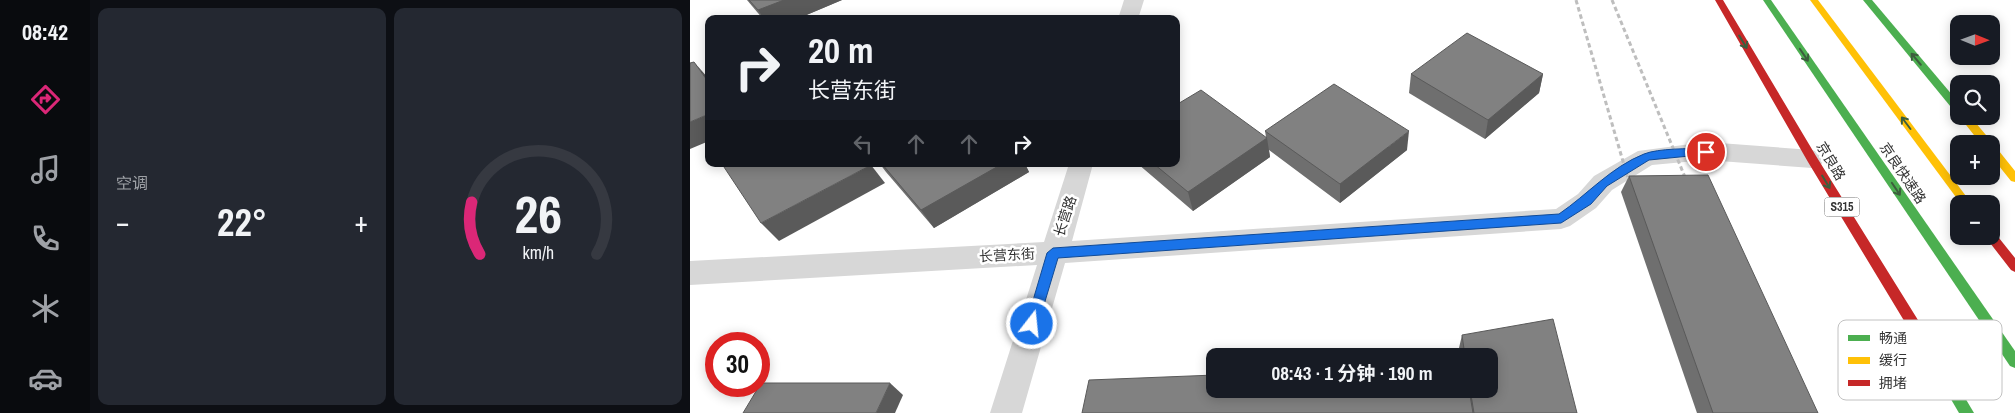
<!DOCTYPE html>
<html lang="zh">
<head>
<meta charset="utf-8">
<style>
	:root { --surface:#171b24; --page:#242831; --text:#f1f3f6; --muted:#9ea1a6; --line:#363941; --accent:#db2777 }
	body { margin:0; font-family:"Archivo Narrow","Noto Sans SC",sans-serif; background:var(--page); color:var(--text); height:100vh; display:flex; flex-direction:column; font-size:19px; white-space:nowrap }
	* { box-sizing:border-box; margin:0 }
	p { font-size:16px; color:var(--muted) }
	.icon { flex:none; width:28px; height:28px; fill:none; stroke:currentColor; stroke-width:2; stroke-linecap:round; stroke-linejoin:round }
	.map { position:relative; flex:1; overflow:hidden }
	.sheet { display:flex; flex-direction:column; gap:8px; padding:8px; background:#0d0f14; width:600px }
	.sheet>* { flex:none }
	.top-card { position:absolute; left:15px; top:15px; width:475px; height:152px; border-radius:10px; box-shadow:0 2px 12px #0003; background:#171b24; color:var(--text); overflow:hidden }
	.needle { width:32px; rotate:91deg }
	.controls { position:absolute; left:1260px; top:15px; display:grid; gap:10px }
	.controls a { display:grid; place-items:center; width:50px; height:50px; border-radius:10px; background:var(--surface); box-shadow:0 2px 12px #0003; font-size:25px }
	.speed { position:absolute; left:15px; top:332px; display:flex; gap:10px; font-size:25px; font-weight:700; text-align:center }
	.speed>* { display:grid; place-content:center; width:65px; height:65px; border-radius:50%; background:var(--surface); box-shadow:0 2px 12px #0003; line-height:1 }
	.speed .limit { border:8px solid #d22; background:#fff; color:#111 }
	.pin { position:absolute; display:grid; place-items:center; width:42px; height:42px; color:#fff; margin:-21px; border:2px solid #fff; border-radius:50%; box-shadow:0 1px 5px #0007 }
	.me { position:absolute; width:55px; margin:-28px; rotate:16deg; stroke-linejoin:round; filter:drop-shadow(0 0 4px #0008) }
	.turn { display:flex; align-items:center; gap:18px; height:105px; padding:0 20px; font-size:22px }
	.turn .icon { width:65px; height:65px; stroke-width:2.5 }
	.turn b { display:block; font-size:35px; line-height:42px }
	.lanes { display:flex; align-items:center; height:48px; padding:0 20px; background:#0003; justify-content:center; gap:25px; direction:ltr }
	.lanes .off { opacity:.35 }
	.big { font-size:38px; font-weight:700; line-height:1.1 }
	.sheet .widget { flex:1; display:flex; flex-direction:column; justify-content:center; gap:8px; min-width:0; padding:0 18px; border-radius:10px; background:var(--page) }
	.sheet .dial { align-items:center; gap:0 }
	.dial svg { height:130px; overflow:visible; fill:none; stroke:var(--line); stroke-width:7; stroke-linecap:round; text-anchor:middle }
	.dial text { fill:var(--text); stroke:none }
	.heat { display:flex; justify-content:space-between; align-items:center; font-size:28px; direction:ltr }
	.sheet .tiles { flex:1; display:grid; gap:8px; grid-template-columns:repeat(2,1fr) }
	.trip { position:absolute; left:516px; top:348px; width:292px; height:50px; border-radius:10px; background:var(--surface); box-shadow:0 2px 12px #0003; font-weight:700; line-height:50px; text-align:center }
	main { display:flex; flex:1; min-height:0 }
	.tabs { display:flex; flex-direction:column; width:90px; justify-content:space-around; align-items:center; background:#090b0e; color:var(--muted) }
	.tabs .icon { width:35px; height:35px }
	.tabs .selected { color:var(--accent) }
	.tabs b { font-size:22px; color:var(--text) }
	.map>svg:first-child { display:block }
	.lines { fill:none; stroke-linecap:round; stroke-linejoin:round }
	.street { fill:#d7d7d7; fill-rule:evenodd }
	.fast { fill:#4caf50; fill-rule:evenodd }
	.slow { fill:#ffc107; fill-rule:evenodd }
	.jam { fill:#c62828; fill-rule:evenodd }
	.rail-far1 { stroke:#bebebe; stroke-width:3; stroke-dasharray:4.5 3; stroke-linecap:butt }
	.rail { stroke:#bebebe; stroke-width:4.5; stroke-dasharray:5.5 4.5; stroke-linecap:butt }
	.wall { fill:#6f6f6f }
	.shaded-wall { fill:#5a5a5a }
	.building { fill:#818181; stroke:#5a5a5a }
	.oneway { stroke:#3c5e3d }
	.route { fill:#1a73e8; stroke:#114b97 }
	.labels { text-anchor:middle; stroke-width:5; stroke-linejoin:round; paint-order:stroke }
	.shield { fill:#fff; stroke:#707070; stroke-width:1 }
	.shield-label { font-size:12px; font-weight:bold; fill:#333 }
	.street-label { font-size:14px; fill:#333; stroke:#fff }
	.key { fill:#fff; stroke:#c2c2c2; stroke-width:1 }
	.key-label { font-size:14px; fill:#333 }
</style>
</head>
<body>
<main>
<nav class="tabs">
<b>08:42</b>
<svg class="icon selected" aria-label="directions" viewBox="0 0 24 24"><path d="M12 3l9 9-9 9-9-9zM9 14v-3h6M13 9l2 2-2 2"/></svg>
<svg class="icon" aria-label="music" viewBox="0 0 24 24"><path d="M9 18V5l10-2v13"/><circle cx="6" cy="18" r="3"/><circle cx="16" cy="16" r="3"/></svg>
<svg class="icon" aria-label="phone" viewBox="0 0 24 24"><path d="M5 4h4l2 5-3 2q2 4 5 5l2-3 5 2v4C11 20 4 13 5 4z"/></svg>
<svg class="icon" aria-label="climate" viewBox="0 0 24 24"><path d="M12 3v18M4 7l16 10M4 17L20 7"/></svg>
<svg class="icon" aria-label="car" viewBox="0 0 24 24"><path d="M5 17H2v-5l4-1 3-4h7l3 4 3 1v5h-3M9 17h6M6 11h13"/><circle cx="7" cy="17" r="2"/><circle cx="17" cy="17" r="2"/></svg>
</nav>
<section class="sheet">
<div class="tiles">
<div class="widget"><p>空调</p>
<div class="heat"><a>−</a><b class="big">22°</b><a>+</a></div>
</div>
<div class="widget dial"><svg viewBox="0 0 100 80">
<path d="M14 69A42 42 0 1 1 86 69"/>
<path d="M14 69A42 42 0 0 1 9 37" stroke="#db2777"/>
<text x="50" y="56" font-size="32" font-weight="700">26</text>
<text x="50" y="72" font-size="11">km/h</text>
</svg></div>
</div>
</section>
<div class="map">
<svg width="1325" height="413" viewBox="0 0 1325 413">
	<rect width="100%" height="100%" fill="#fff"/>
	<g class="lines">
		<!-- street -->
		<g class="street">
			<polygon points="434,0 454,0 448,19 428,19"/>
			<polygon points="1016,142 1122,150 1131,153 1134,159 1131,165 1122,168 1016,160 962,165 922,190 906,208 880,226 871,229 375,263 332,413 300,413 347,265 0,285 0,261 354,242 379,164 403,164 382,241 866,209 888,194 904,176 948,151"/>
		</g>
		<!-- fast -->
		<g class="fast">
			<polygon points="1073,0 1081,0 1325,351 1325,368 1320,366"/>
			<polygon points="1173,0 1182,0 1269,103 1269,113 1265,112"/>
			<polygon points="1241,347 1246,349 1284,413 1269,413 1234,353 1236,349"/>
		</g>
		<!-- slow -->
		<g class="slow">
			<polygon points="1120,0 1128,0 1282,204 1271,204"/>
			<polygon points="1269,116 1280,116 1301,141 1302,144 1301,145 1305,146 1325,171 1325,182 1321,181 1301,156 1301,144 1291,144"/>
		</g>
		<!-- jam -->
		<g class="jam">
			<polygon points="1025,0 1033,0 1126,156 1246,349 1248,353 1246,357 1241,359 1236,357 1118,162"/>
			<polygon points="1301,231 1305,233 1325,258 1325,272 1321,270 1297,239 1295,236 1301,236"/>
		</g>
		<!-- rail-far1 -->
		<g class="rail-far1">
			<polyline points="886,0 939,182"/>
			<polyline points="922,0 997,182"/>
		</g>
		<!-- rail -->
		<g class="rail">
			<polyline points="939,181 942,192"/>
			<polyline points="996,181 999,188"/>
		</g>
	</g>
	<!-- wall -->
	<g class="wall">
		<polygon points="57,0 152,0 107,19 73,19"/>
		<polygon points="721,74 853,74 849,93 795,139 719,93"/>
		<polygon points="575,131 717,150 650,203 579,150 580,157 503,211 448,164 486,164 576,137"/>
		<polygon points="190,164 335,164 339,172 244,228 196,172"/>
		<polygon points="939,176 1128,413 1007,413 931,192"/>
		<polygon points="772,335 887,413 392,413 525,389 800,389 800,356 770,356 769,348"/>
	</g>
	<!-- shaded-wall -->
	<g class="shaded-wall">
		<polygon points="94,0 152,0 107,19 74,19 68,10"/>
		<polygon points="4,62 19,79 19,83"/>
		<polygon points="853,74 849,93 795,139 798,120"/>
		<polygon points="19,114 19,141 0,149 0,122"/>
		<polygon points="719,131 717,150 650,203 650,184"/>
		<polygon points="577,138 580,157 503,211 498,192"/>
		<polygon points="312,164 335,164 339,172 244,228 231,210"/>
		<polygon points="181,165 195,183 89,241 71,223"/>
		<polygon points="200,383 213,395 205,413 186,413"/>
	</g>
	<!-- building -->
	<g class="building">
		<polygon points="59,0 94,0 68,10"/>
		<polygon points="777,33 853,74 798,120 721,74"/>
		<polygon points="4,62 19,83 19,114 0,122 0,63"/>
		<polygon points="644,84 719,131 650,184 575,131"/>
		<polygon points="511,90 577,138 498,192 464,164 486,164 486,105"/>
		<polygon points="32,164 180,164 181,165 71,223"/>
		<polygon points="192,164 312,164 231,210"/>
		<polygon points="1018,175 1128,413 1023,413 939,176"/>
		<polygon points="863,319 887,413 784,413 780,389 800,389 800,356 775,356 772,335"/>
		<polygon points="525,375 525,389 779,389 783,413 392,413 399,380"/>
		<polygon points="71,383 200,383 186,413 53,413"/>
	</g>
	<!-- one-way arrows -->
	<defs><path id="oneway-shaft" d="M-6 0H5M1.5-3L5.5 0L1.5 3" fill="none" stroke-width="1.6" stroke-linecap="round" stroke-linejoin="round" transform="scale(1.25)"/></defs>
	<g class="oneway">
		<use href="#oneway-shaft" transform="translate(1053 42) rotate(59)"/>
		<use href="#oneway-shaft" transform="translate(1114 55) rotate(56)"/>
		<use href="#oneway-shaft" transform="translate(1226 59) rotate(-130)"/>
		<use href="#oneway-shaft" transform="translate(1216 123) rotate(-127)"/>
		<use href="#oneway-shaft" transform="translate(1136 182) rotate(59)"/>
		<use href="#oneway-shaft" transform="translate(1206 189) rotate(56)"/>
	</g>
	<!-- route -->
	<path class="route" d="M 1016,148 L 1020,149 L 1020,154 L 959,160 L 917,186 L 901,204 L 871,223 L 368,258 L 347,328 L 337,328 L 336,324 L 357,253 L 363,248 L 869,214 C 897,195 921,167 954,154 C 969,148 999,149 1016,148 Z"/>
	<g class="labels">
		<!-- shield labels -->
		<rect class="shield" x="1134.5" y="197.5" width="35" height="19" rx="4"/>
		<g class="shield-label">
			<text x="1152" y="211">S315</text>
		</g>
		<!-- street labels -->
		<g class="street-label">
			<text transform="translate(1141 161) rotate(59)" y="5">京良路</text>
			<text transform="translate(1213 173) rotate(56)" y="5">京良快速路</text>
			<text transform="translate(375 216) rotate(-72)" y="5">长营路</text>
			<text transform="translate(317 255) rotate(-3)" y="5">长营东街</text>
		</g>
	</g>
	<!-- legend -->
	<rect x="1148" y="320" width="164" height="80" rx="8" class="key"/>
	<rect x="1158" y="335" width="22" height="6" fill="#4caf50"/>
	<rect x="1158" y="357" width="22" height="7" fill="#ffc107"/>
	<rect x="1158" y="380" width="22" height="6" fill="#c62828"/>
	<g class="key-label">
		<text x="1189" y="343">畅通</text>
		<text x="1189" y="365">缓行</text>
		<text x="1189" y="388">拥堵</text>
	</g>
</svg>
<div class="controls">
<a><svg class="needle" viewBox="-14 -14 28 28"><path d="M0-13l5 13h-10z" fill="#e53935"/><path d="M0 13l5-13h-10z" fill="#9ea1a6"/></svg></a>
<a><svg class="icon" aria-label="search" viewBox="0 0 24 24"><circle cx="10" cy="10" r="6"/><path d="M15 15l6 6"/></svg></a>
<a>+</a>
<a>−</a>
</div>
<div class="speed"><div class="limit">30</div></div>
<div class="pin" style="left:1016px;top:152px;background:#d93025"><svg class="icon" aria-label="arrive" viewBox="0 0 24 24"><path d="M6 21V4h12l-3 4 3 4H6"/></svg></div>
<svg class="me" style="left:342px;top:324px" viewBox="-20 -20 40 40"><circle r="17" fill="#1a73e8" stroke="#fff" stroke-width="3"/><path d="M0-11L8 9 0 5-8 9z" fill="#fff"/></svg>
<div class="trip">08:43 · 1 分钟 · 190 m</div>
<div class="top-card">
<div class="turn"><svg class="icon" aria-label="right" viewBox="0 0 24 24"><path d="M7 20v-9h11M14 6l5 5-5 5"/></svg><div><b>20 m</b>长营东街</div></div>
<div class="lanes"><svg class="icon off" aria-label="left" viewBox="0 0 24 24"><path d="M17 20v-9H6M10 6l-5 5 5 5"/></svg><svg class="icon off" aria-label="ahead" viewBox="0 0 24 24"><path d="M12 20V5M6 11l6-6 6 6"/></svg><svg class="icon off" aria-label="ahead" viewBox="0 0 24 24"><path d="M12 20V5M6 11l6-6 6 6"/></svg><svg class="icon" aria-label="right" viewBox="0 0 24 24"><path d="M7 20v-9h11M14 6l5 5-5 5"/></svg></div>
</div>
</div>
</main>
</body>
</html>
